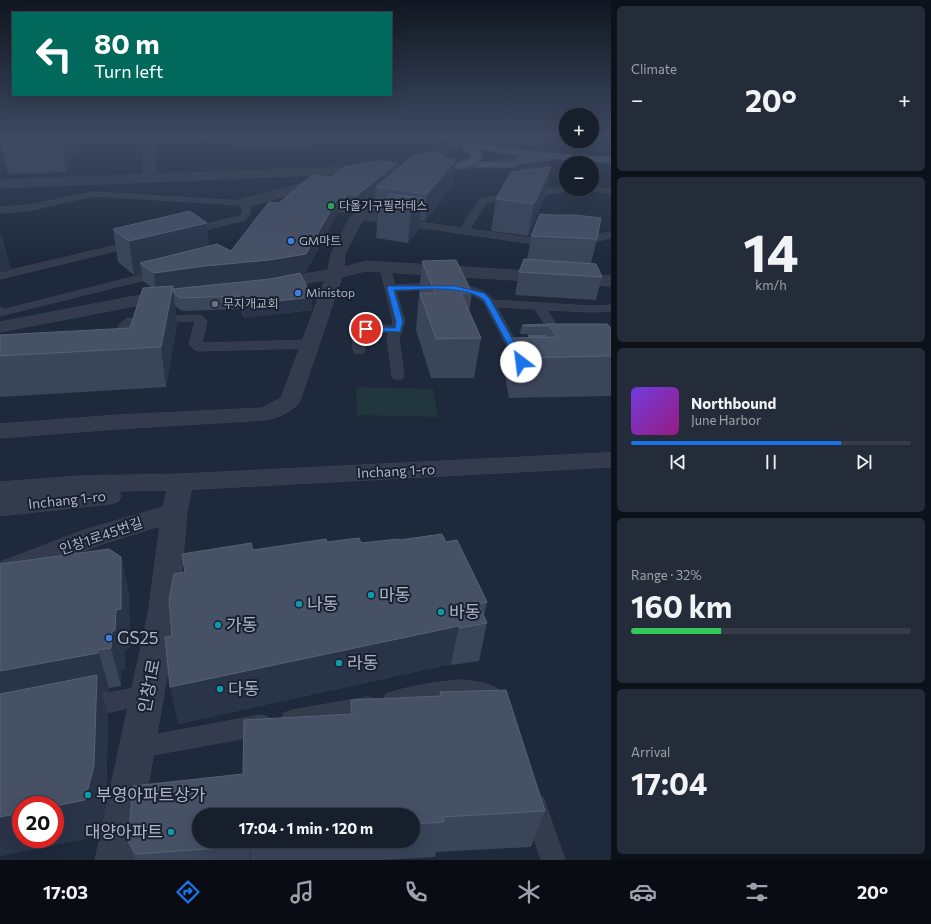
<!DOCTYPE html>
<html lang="en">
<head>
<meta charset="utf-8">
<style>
	:root { --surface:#171f2d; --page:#242c39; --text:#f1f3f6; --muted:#9ea2aa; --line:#363d49; --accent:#1a73e8 }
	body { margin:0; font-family:Commissioner,"Noto Sans KR",sans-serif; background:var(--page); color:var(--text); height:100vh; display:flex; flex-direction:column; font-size:15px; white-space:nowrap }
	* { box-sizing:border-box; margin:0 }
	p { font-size:13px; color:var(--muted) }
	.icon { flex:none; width:22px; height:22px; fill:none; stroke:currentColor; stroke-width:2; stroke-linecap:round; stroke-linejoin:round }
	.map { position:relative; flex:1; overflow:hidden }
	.sheet { display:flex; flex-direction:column; gap:6px; padding:6px; background:#0d1119; width:320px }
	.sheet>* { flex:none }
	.top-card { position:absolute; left:12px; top:12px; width:380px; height:84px; border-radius:0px; box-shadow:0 4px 16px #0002,0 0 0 1px var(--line); background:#00695c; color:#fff; overflow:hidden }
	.buttons { position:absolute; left:559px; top:108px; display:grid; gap:8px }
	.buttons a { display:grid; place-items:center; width:40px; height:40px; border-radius:50%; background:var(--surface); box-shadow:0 4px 16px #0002,0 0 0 1px var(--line); font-size:20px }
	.speed { position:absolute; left:12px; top:796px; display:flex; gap:8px; font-size:20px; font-weight:700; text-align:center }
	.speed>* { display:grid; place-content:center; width:52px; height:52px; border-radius:50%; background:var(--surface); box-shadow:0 4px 16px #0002,0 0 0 1px var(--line); line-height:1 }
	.speed .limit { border:6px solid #d22; background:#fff; color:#111 }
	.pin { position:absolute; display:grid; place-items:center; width:34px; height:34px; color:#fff; margin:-17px; border:2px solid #fff; border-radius:50%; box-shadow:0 1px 4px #0007 }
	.me { position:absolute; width:44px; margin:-22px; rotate:330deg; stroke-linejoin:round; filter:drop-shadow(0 0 3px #0008) }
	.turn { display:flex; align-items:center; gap:14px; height:84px; padding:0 16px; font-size:18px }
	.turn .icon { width:52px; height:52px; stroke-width:2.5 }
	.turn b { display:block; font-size:28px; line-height:34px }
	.big { font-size:30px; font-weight:700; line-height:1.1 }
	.sheet .card { flex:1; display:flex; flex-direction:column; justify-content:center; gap:6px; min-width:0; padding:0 14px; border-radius:6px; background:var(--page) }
	.sheet .dial { align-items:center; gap:0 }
	.dial b { font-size:52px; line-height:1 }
	.song { display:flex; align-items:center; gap:12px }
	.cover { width:48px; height:48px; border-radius:6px; background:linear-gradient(135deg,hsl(260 70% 55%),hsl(310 70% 35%)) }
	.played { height:4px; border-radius:2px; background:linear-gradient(90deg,var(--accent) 75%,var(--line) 75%) }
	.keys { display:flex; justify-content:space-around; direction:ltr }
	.heat { display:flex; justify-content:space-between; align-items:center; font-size:22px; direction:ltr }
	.charge { height:6px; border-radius:3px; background:linear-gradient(90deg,#34c759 32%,var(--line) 0) }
	.trip { position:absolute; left:192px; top:808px; width:228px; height:40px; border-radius:20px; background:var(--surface); box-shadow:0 4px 16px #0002,0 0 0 1px var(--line); font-weight:700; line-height:40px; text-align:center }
	.dock { display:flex; height:64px; justify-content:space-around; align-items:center; background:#090c12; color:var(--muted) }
	.dock .icon { width:28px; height:28px }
	.dock .active { color:var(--accent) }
	.dock b { font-size:18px; color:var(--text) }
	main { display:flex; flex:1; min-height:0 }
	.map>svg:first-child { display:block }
	.green { fill:#21373d }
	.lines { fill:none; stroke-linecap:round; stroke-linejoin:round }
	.service-casing { stroke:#3c4455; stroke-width:1 }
	.minor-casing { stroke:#3c4455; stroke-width:1 }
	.tertiary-casing { stroke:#3c4455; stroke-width:1 }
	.primary-casing { stroke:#3c4455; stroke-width:1 }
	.service { fill:#333b4c; fill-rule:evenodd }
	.minor { fill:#333b4c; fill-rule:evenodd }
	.tertiary { fill:#333b4c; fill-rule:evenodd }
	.primary { fill:#515a6c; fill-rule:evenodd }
	.wall { fill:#3a455a; fill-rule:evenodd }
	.shaded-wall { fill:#2a3449 }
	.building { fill:#465166; stroke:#566175 }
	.route { fill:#1a73e8; stroke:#114b97 }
	.leisure-dot { fill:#2e9e5b; stroke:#192030; stroke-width:1.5 }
	.shop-dot { fill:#3f7fe0; stroke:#192030; stroke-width:1.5 }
	.worship-dot { fill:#6b7280; stroke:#192030; stroke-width:1.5 }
	.culture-dot { fill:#0f9aa8; stroke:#192030; stroke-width:1.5 }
	.labels { text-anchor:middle; stroke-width:4; stroke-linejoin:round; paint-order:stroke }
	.far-poi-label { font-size:12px; fill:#aeb6c8; stroke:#192030; text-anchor:start }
	.street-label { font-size:14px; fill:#aeb6c8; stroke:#192030 }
	.near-poi-label { font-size:17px; fill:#aeb6c8; stroke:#192030; text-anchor:start }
	.near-street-label { font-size:17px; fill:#aeb6c8; stroke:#192030 }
</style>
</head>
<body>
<main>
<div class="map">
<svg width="611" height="860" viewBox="0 0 611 860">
	<rect width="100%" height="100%" fill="#1f293c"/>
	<!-- green -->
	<polygon class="green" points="356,387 433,389 438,417 357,415"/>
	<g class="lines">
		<!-- service casing -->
		<g class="service-casing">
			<g id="service">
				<polygon points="566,187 566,189 570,189 569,191 488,202 485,204 470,229 551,241 553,243 548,246 360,219 356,216 360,213 461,228 479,200 483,198"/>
				<polygon points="592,187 611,189 611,193 589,191 588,189 592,189"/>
				<polygon points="94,192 245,201 249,203 251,213 245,220 189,234 186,233 185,231 186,229 239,216 243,213 241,205 94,196 27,211 0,213 0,207 27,205"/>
				<polygon points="611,232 611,238 579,245 574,242 576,240"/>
				<polygon points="134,241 137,242 139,244 137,246 0,279 0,273"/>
				<path d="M 385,264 L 390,267 L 395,285 C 418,284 479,278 493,300 L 592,306 L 611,305 L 611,311 L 592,312 L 547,310 L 559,329 L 557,331 L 549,331 L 535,309 L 497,307 L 527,362 L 525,365 L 517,365 L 515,362 L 483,301 C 459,284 424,290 396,291 L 405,322 L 399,338 L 404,376 L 402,379 L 394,379 L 392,376 L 387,338 L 389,332 L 369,333 L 365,337 L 365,350 L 363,353 L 355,353 C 352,349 352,344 353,340 C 355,322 379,324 392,326 L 393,322 L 380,267 Z"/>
				<polygon points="161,270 166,273 165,275 0,316 0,307 5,309"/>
				<polygon points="193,315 202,316 207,321 202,343 311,340 315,341 317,344 315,347 311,348 199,351 195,350 189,344 195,322 193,321 133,324 130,327 119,348 111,348 109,345 119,325 126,319"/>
				<path d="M 460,680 C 476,681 499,683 506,699 L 503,706 L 496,708 C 483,704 474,698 460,699 C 440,699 401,713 386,708 L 383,701 L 386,694 C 409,686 436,682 460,680 Z"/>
				<polygon points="147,686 154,688 157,695 154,702 147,704 87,717 80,714 76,707 80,700 87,697"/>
				<polygon points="368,697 375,699 379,706 375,713 368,715 292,730 284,727 281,720 284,713 292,710"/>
				<polygon points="262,715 270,718 273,725 270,732 262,735 137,758 129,755 126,748 129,741 137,738"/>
				<polygon points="535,793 543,797 565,860 541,860 523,805 527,797"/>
			</g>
		</g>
		<!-- minor casing -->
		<g class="minor-casing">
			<g id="minor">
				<polygon points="0,136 19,136 18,138 0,142"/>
				<polygon points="144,136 154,136 156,178 154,181 146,181 144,178"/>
				<path d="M 452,141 L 457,144 L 456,146 L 422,169 L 360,224 L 345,254 L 344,267 L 366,261 L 611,276 L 611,286 L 366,271 L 342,277 L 300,401 C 294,411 277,418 266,420 L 117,429 L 0,438 L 0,424 L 117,415 L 262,408 L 281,398 L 325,280 L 274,289 L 268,287 L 266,284 L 268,281 L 274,279 L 328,270 L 331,254 L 349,219 L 414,165 Z"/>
				<polygon points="323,178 327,179 329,182 327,185 245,207 240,206 239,203 240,200"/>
				<polygon points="168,292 174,293 176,297 174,301 135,306 0,332 0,322 135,296"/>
				<polygon points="181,474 190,476 193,482 187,512 178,614 135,860 95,860 148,614 160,526 102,544 0,584 0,562 84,530 163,507 169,482 172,476"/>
			</g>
		</g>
		<!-- tertiary casing -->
		<g class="tertiary-casing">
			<g id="tertiary">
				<path d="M 534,152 L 540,155 C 530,167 508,167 494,168 L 0,188 L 0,180 L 482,162 L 516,158 Z"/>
				<polygon points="611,453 611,467 181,490 118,491 121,496 118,502 109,504 0,516 0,498 13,497 0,498 0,482 78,476 181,474"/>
			</g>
		</g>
		<!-- primary casing -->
		<g class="primary-casing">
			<g id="primary">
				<path d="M 436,136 C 458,135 481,143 503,147 C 539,153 575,155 611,157 L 611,163 L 525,157 L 475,148 L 480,151 L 483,157 C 477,165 464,171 454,168 L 452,166 L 454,164 L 469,159 L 471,155 L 462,148 L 464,145 L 437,138 Z"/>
				<polygon points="482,162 528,162 532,163 534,165 532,167 528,168 478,167 476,165 478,163"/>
			</g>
		</g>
		<!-- service -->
		<use href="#service" class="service"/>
		<!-- minor -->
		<use href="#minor" class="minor"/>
		<!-- tertiary -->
		<use href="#tertiary" class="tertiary"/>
		<!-- primary -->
		<use href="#primary" class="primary"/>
	</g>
	<!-- wall -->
	<g class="wall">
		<polygon points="8,136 78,136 79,142 66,172 8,174 2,147"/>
		<polygon points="196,136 315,136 315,145 235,149 233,139 197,140"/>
		<polygon points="550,157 548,167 551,167 545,196 528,236 491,231 496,199 514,171"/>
		<path d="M 396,170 L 453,185 L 425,221 L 419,220 L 419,229 L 408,243 L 376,238 L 378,214 L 374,214 L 375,195 L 356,211 L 349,210 L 346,213 L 338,212 L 306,272 L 300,273 L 312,297 L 312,310 L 244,318 L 241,309 L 182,311 L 175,306 L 177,323 L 166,387 L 0,397 L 0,335 L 130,328 L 151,287 L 143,281 L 142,273 L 134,275 L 118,262 L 113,229 L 209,246 L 231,251 L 279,203 L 332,177 ZM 292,275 L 270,279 L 178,288 L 207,285 Z"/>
		<polygon points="531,236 597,239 591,263 602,277 596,300 515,295 519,272 527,260"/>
		<polygon points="422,261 472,293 469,312 481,338 474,378 431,378 416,330"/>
		<polygon points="575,324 611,328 611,396 509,398 505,377 513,338 528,337 528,335 546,335 546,334 521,334 520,332 522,325"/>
		<polygon points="400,540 446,542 487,602 484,616 487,623 479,661 452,665 451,664 178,724 172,636 185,572 253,550 327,542 361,543"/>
		<polygon points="121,557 129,595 130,648 125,649 125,669 121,670 121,686 109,688 109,692 102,693 108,713 106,803 99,836 0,856 0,564"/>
		<path d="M 440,692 L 545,811 L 531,847 L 436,852 L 435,857 L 380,860 L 134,860 L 128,841 L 243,774 L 350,714 L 351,700 L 440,697 ZM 413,815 L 413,841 L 199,841 Z"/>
	</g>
	<!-- shaded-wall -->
	<g class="shaded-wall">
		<polygon points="65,136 78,136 79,142 66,172 61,145"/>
		<polygon points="550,157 546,177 551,167 545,196 528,236 534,204 510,193 515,164"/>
		<polygon points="456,160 453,185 425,221 427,194"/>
		<polygon points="397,163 396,178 376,187 375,195 356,211 357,195"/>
		<polygon points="349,194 349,210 346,213 346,197"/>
		<polygon points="339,196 338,212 306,272 270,279 207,285 173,289 177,323 166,387 161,347 156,292 154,273 205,266"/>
		<polygon points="422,198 419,229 408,243 411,211"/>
		<polygon points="207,223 210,256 140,263 142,273 134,275 129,241"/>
		<polygon points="2,235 11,269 0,272 0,236"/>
		<polygon points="312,297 312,310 244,318 243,305"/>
		<polygon points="121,557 129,595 130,648 125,649 125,669 121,670 121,686 111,648 112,632 116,610"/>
		<polygon points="459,626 451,664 178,724 170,687"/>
		<polygon points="98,650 109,688 109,692 102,693 108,713 106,803 99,836 0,856 0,817 21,813 21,839 55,839 55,806 0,711 0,671"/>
		<polygon points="249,841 251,860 250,860 249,846"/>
	</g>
	<!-- building -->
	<g class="building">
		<polygon points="8,136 65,136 61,145 2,147"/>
		<polygon points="429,152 456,160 427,194 376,187 413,156"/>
		<polygon points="521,154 550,157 548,160 515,164"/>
		<polygon points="379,161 397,163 357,195 349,194 346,197 339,196 306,254 269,260 205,266 154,273 140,263 217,244 231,251 269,202 279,203 312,175 332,177 345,167"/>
		<polygon points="551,167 534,204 496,199 511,172"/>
		<polygon points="390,194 422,198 411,211 378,206"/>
		<polygon points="190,211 207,223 129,241 113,229"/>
		<polygon points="540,214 552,215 576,215 601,218 597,239 531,236"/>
		<polygon points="524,259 596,264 602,277 519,272"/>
		<polygon points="456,260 472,293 461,293 481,338 436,339 420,293 435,293 422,261"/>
		<polygon points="300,273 312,297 243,305 240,296 180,298 174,293 173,289 270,279"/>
		<polygon points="173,286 161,347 0,356 0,335 130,328 143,288"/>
		<polygon points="548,324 607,324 611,328 611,356 517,358 513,338 557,337"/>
		<polygon points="548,324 548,326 523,326 522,325 549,324"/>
		<polygon points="528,335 546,335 545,337 529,337"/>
		<polygon points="442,534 446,542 457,540 487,602 478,604 487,623 459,628 459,626 170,687 165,637 172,636 169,600 174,574 185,572 182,554 251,543 253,550 326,539 327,542 359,538 361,543 399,539 400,540"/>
		<polygon points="109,549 121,557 121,609 116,610 115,630 112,632 111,648 98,650 98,653 0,671 0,564"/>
		<polygon points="97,675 94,766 85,800 55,806 55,805 21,805 21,813 0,817 0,694"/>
		<polygon points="506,690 545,811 443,817 444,822 413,824 413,815 199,815 199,841 249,841 249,846 136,854 128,841 133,786 243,774 244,720 352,714 351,700 441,696 440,692"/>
	</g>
	<!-- sky -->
	<linearGradient id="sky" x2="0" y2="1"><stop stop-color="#111721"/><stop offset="0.53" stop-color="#3c4961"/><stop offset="1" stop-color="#3c4961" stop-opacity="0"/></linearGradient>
	<rect width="611" height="256" fill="url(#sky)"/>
	<!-- route -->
	<path class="route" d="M 388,286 L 455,286 L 484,293 L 490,299 L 525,362 L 521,364 L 517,362 L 484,300 C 465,284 419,290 394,290 L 403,322 L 400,332 L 363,330 L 362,329 L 366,327 L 395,328 L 396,322 L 387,288 Z"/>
	<!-- markers -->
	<circle class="leisure-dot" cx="331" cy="206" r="4"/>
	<g class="shop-dot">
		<circle cx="291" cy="241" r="4"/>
		<circle cx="298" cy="293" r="4"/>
		<circle cx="109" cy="638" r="4"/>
	</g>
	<circle class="worship-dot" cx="215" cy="304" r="4"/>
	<g class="culture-dot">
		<circle cx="371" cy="595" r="4"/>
		<circle cx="299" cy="604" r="4"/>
		<circle cx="441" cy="612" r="4"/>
		<circle cx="218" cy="625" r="4"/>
		<circle cx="339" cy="663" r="4"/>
		<circle cx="220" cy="689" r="4"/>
		<circle cx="88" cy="795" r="4"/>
		<circle cx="171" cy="832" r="4"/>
	</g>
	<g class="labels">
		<!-- far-poi labels -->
		<g class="far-poi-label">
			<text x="339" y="210">다올기구필라테스</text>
			<text x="299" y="245">GM마트</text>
			<text x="306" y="297">Ministop</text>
			<text x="223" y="308">무지개교회</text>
		</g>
		<!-- street labels -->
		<g class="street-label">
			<text transform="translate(396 471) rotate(-3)" y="5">Inchang 1-ro</text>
			<text transform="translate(67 500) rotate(-6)" y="5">Inchang 1-ro</text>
			<text transform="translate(101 536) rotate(-19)" y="5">인창1로45번길</text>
		</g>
		<!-- near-poi labels -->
		<g class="near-poi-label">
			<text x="379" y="601">마동</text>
			<text x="307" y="610">나동</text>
			<text x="449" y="618">바동</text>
			<text x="226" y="631">가동</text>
			<text x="117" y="644">GS25</text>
			<text x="347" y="669">라동</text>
			<text x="228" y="695">다동</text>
			<text x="96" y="801">부영아파트상가</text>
			<text x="163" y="838" text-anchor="end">대양아파트</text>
		</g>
		<!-- near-street labels -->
		<g class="near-street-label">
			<text transform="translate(149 686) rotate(-79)" y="6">인창1로</text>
		</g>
	</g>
</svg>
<div class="buttons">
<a>+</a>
<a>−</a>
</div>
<div class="speed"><div class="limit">20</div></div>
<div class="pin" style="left:366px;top:329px;background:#d93025"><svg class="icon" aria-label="arrive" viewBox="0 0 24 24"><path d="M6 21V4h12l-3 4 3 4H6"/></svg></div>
<svg class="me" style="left:521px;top:362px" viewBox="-20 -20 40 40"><circle r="19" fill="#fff"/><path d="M0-13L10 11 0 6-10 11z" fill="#1a73e8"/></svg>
<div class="trip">17:04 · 1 min · 120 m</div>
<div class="top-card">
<div class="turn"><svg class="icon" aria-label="left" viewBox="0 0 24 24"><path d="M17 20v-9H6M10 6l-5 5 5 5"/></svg><div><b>80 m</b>Turn left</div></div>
</div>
</div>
<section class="sheet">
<div class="card"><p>Climate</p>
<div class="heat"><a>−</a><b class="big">20°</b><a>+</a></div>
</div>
<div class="card dial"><b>14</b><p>km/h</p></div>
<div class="card">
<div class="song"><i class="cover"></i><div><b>Northbound</b><p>June Harbor</p></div></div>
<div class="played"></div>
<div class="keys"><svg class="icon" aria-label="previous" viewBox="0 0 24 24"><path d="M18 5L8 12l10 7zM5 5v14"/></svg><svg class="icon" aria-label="pause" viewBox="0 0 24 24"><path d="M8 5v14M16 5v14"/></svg><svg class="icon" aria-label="next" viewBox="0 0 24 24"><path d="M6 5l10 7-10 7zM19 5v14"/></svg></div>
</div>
<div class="card"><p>Range · 32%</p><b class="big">160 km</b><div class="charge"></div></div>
<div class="card"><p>Arrival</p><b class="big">17:04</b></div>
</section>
</main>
<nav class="dock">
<b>17:03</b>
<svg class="icon active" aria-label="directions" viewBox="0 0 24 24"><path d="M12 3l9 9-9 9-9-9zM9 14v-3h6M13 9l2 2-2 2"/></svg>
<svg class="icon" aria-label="music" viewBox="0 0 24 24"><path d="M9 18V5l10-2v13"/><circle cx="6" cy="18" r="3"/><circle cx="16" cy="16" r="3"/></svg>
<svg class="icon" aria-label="phone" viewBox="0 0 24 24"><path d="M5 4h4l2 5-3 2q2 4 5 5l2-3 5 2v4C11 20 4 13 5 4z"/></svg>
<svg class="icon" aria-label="climate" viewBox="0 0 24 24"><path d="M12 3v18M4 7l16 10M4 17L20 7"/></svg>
<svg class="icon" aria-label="car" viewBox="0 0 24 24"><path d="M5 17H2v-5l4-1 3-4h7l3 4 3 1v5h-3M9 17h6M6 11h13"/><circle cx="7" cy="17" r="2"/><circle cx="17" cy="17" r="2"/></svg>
<svg class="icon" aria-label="filters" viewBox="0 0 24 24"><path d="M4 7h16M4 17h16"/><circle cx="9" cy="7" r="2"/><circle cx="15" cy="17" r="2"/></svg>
<b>20°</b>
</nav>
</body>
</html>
